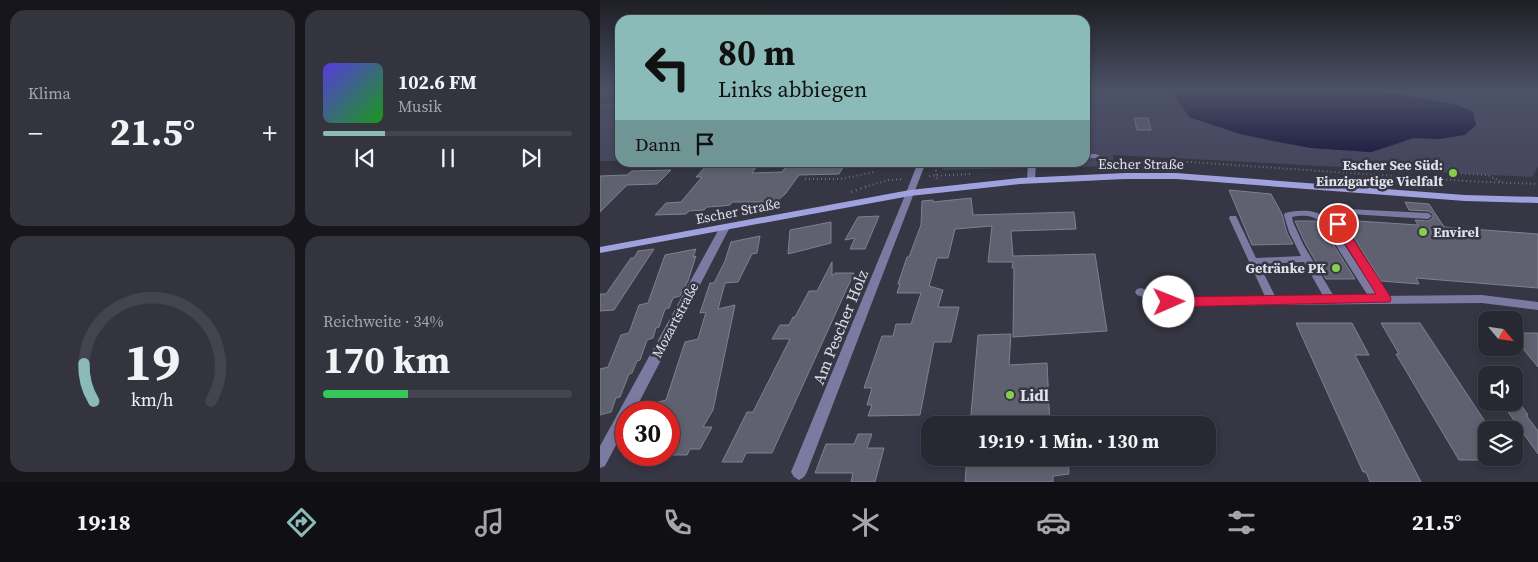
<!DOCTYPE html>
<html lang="de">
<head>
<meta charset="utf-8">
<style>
	:root { --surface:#282833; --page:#34343f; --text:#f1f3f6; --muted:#a5a6ac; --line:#44444e; --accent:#8bbbb9 }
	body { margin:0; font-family:"Source Serif 4",serif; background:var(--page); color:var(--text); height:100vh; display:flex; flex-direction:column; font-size:19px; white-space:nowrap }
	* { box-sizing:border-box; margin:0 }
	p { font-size:16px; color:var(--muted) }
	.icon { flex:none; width:28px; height:28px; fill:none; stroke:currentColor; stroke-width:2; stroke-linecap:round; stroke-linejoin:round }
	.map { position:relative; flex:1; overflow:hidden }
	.panel { display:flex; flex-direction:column; gap:10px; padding:10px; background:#16161c; width:600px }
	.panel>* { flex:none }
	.top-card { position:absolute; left:15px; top:15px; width:475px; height:152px; border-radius:15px; box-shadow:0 2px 8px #0003,0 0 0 1px var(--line); background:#8bbbb9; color:#111; overflow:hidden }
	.needle { width:32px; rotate:119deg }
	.tools { position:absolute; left:878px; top:311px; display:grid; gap:10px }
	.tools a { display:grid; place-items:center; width:45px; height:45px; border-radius:10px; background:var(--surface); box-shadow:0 2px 8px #0003,0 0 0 1px var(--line); font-size:25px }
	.speed { position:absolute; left:15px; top:401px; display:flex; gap:10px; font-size:25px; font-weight:700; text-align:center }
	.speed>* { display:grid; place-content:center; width:65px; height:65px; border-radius:50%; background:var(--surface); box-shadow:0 2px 8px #0003,0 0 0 1px var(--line); line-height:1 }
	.speed .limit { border:8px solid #d22; background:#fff; color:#111 }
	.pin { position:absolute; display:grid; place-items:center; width:42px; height:42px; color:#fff; margin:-21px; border:2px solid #fff; border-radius:50%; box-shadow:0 1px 5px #0007 }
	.me { position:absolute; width:55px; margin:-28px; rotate:89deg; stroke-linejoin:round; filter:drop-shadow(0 0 4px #0008) }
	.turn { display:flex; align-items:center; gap:18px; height:105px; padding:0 20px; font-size:22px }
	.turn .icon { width:65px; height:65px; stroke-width:2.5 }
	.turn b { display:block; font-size:35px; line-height:42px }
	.then { display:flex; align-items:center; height:48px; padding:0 20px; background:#0003; gap:10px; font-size:19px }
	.big { font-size:38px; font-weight:700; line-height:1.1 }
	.panel .card { flex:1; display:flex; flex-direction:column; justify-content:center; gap:8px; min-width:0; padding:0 18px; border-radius:15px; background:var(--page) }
	.panel .dial { align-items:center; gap:0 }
	.dial svg { height:130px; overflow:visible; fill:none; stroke:var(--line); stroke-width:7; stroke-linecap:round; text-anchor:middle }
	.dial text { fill:var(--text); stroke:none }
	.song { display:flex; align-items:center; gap:15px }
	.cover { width:60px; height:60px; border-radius:8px; background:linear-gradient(135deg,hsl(250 70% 55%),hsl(120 70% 35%)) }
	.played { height:5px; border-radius:2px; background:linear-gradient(90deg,var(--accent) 25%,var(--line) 25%) }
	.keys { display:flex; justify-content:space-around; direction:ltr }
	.heat { display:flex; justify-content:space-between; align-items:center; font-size:28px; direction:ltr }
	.charge { height:8px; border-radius:4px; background:linear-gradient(90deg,#34c759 34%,var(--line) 0) }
	.panel .tiles { flex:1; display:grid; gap:10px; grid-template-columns:repeat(2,1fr) }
	.trip { position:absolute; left:321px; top:416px; width:295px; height:50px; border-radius:15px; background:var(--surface); box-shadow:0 2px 8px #0003,0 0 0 1px var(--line); font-weight:700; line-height:50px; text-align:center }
	.dock { display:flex; height:80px; justify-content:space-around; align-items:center; background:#101014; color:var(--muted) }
	.dock .icon { width:35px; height:35px }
	.dock .selected { color:var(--accent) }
	.dock b { font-size:22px; color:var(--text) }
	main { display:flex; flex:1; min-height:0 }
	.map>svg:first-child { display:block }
	.green { fill:#46465f }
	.water { fill:#1f1c42 }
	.building { fill:#606170; stroke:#7f8090 }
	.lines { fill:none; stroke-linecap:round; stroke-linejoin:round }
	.path-far1 { stroke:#6f6f7c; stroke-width:2; stroke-dasharray:1 3; stroke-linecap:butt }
	.path { stroke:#6f6f7c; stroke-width:2.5; stroke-dasharray:1 4; stroke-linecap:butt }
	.service { fill:#7b7ba1; fill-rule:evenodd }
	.minor { fill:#7b7ba1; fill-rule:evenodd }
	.tertiary { fill:#7b7ba1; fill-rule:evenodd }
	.secondary { fill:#a1a1dd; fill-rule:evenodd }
	.route { fill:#e11d48; stroke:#92132f }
	.poi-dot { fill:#85cf4d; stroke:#363644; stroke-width:2 }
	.labels { text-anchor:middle; stroke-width:5; stroke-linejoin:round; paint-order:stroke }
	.street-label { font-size:14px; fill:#e1e1ea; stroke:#363644 }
	.poi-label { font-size:14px; font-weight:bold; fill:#e1e1ea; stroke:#363644; text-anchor:end }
	.near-street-label { font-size:16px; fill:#e1e1ea; stroke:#363644 }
	.near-poi-label { font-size:16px; font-weight:bold; fill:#e1e1ea; stroke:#363644; text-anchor:start }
</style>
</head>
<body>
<main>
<section class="panel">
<div class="tiles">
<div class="card"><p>Klima</p>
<div class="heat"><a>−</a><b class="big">21.5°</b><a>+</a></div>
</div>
<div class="card">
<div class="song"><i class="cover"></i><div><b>102.6 FM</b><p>Musik</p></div></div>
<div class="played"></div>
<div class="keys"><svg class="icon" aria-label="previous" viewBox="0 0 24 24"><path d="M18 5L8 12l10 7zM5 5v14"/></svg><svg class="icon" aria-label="pause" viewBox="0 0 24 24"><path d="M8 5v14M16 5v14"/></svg><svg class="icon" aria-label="next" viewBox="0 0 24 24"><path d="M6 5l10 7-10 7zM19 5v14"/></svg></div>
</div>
<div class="card dial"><svg viewBox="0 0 100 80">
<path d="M14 69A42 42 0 1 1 86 69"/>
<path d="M14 69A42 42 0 0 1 8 46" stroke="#8bbbb9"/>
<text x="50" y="56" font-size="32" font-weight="700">19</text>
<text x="50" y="72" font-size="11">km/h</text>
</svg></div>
<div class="card"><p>Reichweite · 34%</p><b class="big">170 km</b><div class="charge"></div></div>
</div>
</section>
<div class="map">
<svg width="938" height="482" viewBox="0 0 938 482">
	<rect width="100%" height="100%" fill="#363644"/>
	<!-- green -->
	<g class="green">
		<polygon points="485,91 572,91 589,117 640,134 670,141 711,148 771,152 792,146 813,138 839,139 797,94 782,91 938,91 938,167 932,177 513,155 513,166 342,170 343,163 485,162"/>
		<polygon points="20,104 20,161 0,161 0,105"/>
	</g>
	<!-- water -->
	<polygon class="water" points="572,91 782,91 855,104 873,112 876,125 865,135 839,139 813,138 771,152 711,148 640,134 589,117"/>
	<!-- building -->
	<g class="building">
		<polygon points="534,118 548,118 551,130 537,130"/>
		<polygon points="189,162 246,162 239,174 199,175 186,193 176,202 132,202 130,205 122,206 107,207 104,210 89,211 86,214 55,215 66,203 81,202 102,177 96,177 108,164 159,163 152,173 182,172"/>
		<polygon points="71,170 57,184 27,185 0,212 0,176 27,175 32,171"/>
		<polygon points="629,190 671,194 682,214 687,233 693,244 652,245"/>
		<polygon points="371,198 373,215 474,212 476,229 411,231 413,256 495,254 507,331 413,337 414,268 412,268 413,262 388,262 392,226 355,229 348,258 337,258 329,286 343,290 338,307 359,307 351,342 334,342 320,415 268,416 272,405 267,405 272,388 264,388 282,336 293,336 296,324 311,324 321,293 297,293 300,284 298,284 307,257 309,257 321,225 322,201 333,200 333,202"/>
		<polygon points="805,202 829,204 844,227 938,234 938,288 816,278 819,284 781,281 743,220 818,225 815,220 828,221 833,218 833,214 828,211 809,210"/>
		<polygon points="279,216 265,249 250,249 255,238 245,240 258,217"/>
		<polygon points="695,221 716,221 720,223 755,279 726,279 705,243"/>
		<polygon points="231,222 231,243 188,254 190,230"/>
		<polygon points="160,236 157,253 152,254 138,282 125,283 118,309 135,305 113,410 103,427 112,427 100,449 90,449 87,455 69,455 69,412 36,412 39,407 66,400 85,342 98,339 106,312 100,313 110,283 114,283 125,261 131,242"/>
		<polygon points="54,249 14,310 0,311 0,294 6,294 31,258 34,258 38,251"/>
		<polygon points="96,249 93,257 96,256 88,281 80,296 73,298 69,308 65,309 59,327 56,328 53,338 47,340 40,360 37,361 32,373 29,374 20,397 16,398 11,412 0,415 0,369 8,367 21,335 29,333 39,305 48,303 65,255"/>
		<polygon points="232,262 232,276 235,273 254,273 172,453 146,453 142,462 122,462 147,412 153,412 190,339 172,339 180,325 189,325 193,317 195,317 209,291 217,291"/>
		<polygon points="696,323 752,323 769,355 755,355 821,482 770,482 766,472 763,472"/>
		<polygon points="781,323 820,323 886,423 886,460 859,460 796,354 799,354"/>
		<polygon points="914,333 938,333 938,367 914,338"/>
		<polygon points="411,334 409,365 447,363 450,425 370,425 378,335"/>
		<polygon points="901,402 919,402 928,415 926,415 938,431 938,454"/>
		<polygon points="258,434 272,434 267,448 284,448 275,482 251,482 253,473 215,473 226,444 254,444"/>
		<polygon points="367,458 468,458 469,474 453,476 453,482 365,482"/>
	</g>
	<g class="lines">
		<!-- path-far1 -->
		<g class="path-far1">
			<polyline points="0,105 20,104"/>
			<polyline points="485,131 489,131 488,91"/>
			<polyline points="335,162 337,181"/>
			<polyline points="531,164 558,161 590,162 866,181 938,184"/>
			<polyline points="853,173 888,175 903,183"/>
			<polyline points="329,176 371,174"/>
			<polyline points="205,179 240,179 275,172"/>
			<polyline points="265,187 289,180 303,179"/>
		</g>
		<!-- path -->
		<polyline class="path" points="251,192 269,186"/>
		<!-- service -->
		<g class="service">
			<polygon points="485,154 496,154 500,156 496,158 485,158"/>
			<polygon points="428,162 436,162 435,180 431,182 427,180"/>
			<path d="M 726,208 L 828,213 L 832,216 L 828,219 L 735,213 L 788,296 L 790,299 L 788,302 L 782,302 L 780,299 L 778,302 L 772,302 L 721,222 C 712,215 703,215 692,217 L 693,222 L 703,244 L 736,300 L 735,303 L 727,303 L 704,262 L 659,264 L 677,300 L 676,303 L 668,303 L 629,218 L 630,216 L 636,216 L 637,218 L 656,258 L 701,256 L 689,232 L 684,215 L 685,213 C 699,210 714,209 727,218 L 775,292 L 725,210 Z"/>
		</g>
		<!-- minor -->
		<g class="minor">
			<polygon points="310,190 314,193 207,472 204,477 199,480 194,477 191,472 306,193"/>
			<polygon points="125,224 130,227 34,412 26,412 26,426 5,466 0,468 0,446 120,227"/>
			<polygon points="541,288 569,298 882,295 938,302 938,310 882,303 569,306 537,295 535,292 537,289"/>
		</g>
		<!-- tertiary -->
		<polygon class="tertiary" points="318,162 326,162 314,193 313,195 307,195 306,193"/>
		<!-- secondary -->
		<polygon class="secondary" points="525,173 576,173 865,195 938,197 938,203 865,201 576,179 525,179 420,184 310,196 0,253 0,247 310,190 420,178"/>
	</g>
	<!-- sky -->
	<linearGradient id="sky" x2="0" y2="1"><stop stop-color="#1e1e25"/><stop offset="0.57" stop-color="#4c5267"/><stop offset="1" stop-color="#4c5267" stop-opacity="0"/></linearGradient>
	<rect width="938" height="159" fill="url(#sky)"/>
	<!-- route -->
	<polygon class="route" points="738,221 742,222 790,296 791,299 790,302 569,307 565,306 563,302 565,299 569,297 776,294 733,224"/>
	<!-- markers -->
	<g class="poi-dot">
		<circle cx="853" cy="173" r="5"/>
		<circle cx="823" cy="232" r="5"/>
		<circle cx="736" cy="268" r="5"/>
		<circle cx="410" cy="395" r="5"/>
	</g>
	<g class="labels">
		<!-- street labels -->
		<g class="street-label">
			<text x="541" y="169">Escher Straße</text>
			<text transform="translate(138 211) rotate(-11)" y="5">Escher Straße</text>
			<text transform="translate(75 320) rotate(-62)" y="5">Mozartstraße</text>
		</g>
		<!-- poi labels -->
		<g class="poi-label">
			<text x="843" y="170">Escher See Süd:<tspan x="843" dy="16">Einzigartige Vielfalt</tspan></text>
			<text x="833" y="237" text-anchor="start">Envirel</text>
			<text x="726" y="273">Getränke PK</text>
		</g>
		<!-- near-street labels -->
		<g class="near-street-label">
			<text transform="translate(240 327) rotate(-68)" y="6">Am Pescher Holz</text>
		</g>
		<!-- near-poi labels -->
		<g class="near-poi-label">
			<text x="420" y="401">Lidl</text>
		</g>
	</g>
</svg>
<div class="tools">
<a><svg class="needle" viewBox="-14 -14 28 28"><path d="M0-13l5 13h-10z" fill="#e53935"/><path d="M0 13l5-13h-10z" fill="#a5a6ac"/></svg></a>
<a><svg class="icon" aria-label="sound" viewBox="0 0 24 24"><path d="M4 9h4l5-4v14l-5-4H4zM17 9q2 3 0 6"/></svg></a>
<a><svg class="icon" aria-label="layers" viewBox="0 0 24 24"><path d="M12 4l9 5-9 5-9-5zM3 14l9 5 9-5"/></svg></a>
</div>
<div class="speed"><div class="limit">30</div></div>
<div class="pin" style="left:738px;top:224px;background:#d93025"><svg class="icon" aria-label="arrive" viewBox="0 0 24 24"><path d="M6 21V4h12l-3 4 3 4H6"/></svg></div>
<svg class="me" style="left:569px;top:302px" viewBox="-20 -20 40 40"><circle r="19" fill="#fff"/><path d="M0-13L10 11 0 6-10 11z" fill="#e11d48"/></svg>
<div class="trip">19:19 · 1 Min. · 130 m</div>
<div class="top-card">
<div class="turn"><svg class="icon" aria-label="left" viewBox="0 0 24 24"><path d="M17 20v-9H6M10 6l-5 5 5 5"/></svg><div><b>80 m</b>Links abbiegen</div></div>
<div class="then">Dann<svg class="icon" aria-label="arrive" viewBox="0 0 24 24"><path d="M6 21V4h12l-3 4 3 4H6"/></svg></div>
</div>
</div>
</main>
<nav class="dock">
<b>19:18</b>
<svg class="icon selected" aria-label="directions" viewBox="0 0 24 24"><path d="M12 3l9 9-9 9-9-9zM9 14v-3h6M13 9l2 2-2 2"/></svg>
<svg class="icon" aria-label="music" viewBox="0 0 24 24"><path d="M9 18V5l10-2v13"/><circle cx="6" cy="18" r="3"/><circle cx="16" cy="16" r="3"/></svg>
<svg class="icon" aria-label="phone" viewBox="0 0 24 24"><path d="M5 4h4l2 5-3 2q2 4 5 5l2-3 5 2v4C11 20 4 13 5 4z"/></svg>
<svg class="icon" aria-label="climate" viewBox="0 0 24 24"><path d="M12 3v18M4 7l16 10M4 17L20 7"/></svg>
<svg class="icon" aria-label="car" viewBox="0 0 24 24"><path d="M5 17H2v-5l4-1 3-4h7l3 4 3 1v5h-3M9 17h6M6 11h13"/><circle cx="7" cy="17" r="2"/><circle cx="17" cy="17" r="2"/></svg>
<svg class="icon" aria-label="filters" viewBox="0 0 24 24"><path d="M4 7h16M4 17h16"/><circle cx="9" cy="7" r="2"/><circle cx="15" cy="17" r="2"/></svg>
<b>21.5°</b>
</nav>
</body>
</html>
